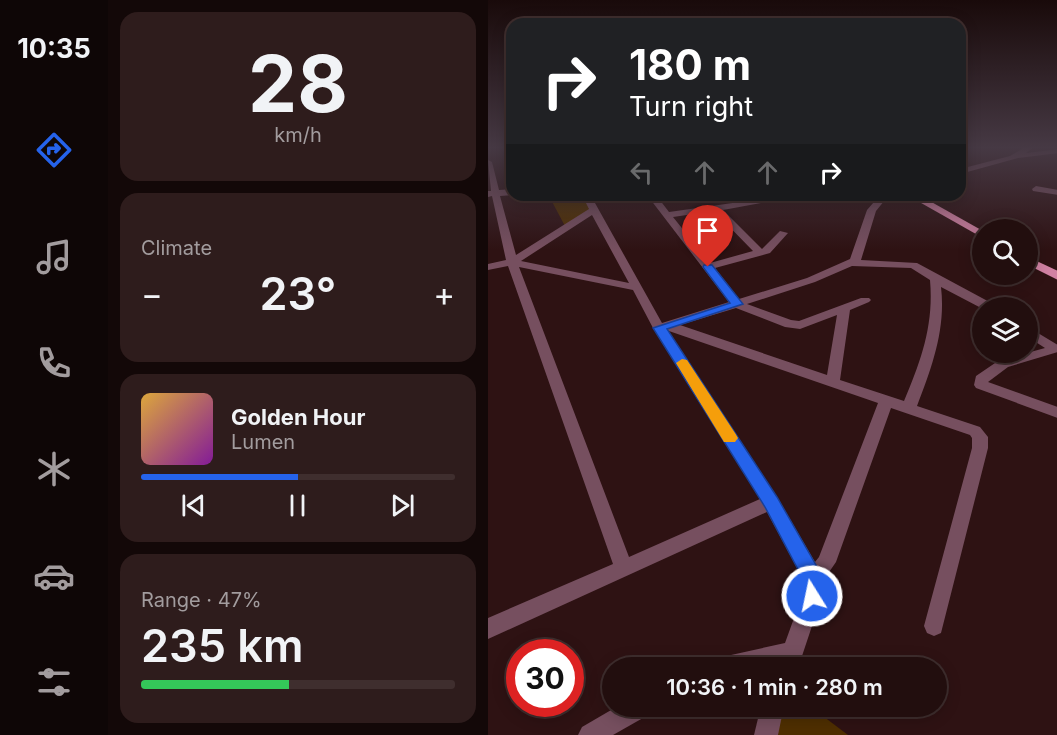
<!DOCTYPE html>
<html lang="en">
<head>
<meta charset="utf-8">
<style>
	:root { --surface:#220e0e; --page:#2e1c1c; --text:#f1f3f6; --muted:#a29c9e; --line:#3f2e2e; --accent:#2563eb }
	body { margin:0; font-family:Inter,sans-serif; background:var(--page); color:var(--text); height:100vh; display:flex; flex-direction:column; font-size:22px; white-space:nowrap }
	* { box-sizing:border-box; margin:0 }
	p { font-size:20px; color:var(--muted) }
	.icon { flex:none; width:33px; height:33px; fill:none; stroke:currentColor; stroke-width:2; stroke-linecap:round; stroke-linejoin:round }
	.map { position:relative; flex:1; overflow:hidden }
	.panel { display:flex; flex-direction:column; gap:12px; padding:12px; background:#130808; width:380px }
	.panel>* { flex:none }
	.banner { position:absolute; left:18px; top:18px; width:460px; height:183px; border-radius:18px; box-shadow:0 3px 15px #0003,0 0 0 2px var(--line); background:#202124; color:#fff; overflow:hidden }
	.controls { position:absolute; left:484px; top:219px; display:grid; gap:12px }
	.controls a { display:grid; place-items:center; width:66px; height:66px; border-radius:50%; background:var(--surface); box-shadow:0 3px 15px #0003,0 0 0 2px var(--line); font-size:30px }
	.speed { position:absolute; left:18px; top:639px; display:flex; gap:12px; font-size:30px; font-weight:700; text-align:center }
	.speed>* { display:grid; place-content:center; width:78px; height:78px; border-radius:50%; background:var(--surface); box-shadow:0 3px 15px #0003,0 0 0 2px var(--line); line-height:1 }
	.speed .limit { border:9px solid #d22; background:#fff; color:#111 }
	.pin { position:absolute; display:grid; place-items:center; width:51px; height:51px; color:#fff; margin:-62px -26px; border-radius:50% 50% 50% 0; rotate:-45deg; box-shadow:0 0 6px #0007 }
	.pin .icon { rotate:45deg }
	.me { position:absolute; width:66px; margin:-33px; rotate:350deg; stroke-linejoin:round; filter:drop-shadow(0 0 4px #0008) }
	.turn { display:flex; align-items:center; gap:21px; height:126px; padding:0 24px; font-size:27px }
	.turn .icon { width:78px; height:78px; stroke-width:2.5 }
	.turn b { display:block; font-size:42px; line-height:51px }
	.lanes { display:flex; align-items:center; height:57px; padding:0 24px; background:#0003; justify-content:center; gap:30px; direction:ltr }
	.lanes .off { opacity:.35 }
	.big { font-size:45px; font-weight:600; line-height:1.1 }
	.panel .card { flex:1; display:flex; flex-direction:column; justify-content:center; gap:9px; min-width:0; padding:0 21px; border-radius:18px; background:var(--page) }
	.panel .dial { align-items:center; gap:0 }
	.dial b { font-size:78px; line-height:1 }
	.song { display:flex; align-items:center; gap:18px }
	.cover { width:72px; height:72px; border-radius:9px; background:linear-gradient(135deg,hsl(40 70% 55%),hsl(290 70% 35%)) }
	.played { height:6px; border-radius:3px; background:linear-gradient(90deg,var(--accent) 50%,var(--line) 50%) }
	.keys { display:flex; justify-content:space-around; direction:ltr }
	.heat { display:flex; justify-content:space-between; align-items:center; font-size:33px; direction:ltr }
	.charge { height:9px; border-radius:4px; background:linear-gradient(90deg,#34c759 47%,var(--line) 0) }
	.trip { position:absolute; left:114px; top:657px; width:345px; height:60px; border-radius:30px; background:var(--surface); box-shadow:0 3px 15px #0003,0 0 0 2px var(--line); font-weight:600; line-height:60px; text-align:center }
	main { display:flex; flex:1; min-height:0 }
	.dock { display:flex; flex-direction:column; width:108px; justify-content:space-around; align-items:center; background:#0e0606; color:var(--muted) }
	.dock .icon { width:42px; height:42px }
	.dock .selected { color:var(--accent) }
	.dock b { font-size:27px; color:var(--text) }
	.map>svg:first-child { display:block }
	.green { fill:#4f2f00 }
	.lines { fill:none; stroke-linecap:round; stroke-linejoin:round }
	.minor { fill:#764f5f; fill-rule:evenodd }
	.primary { fill:#d182a3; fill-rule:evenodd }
	.route { fill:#2563eb; stroke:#184099; stroke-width:1.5 }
	.slow { fill:#f59e0b }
</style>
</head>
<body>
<main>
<nav class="dock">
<b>10:35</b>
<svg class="icon selected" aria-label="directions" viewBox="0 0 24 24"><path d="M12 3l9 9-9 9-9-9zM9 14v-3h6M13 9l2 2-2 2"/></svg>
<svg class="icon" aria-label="music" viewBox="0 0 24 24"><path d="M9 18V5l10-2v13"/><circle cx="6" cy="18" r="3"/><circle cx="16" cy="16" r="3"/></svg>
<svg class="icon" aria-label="phone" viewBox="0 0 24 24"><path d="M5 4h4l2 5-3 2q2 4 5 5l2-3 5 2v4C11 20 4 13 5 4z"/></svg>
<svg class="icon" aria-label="climate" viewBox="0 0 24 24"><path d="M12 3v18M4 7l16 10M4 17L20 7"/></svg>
<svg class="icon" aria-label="car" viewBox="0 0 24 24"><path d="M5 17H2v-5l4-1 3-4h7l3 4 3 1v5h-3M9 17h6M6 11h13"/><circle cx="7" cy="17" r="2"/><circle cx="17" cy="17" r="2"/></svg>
<svg class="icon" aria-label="filters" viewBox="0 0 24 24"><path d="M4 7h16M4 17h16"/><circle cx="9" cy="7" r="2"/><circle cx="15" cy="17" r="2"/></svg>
</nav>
<section class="panel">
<div class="card dial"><b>28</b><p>km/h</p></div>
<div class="card"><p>Climate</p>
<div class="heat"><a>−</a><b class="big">23°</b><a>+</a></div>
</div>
<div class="card">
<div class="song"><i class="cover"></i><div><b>Golden Hour</b><p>Lumen</p></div></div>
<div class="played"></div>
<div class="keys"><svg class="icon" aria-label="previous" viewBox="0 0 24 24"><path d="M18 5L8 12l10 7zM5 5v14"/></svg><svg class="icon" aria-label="pause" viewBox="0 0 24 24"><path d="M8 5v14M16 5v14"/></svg><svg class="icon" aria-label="next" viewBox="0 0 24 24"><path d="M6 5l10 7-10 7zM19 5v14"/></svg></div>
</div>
<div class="card"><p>Range · 47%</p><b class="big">235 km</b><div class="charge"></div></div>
</section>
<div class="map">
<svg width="570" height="735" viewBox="0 0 570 735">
	<rect width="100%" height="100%" fill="#2e1213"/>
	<!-- green -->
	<g class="green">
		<polygon points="98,195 106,210 78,228 61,196"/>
		<polygon points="285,706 323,707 360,735 278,735"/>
	</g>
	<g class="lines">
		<!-- minor -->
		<g class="minor">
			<polygon points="537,147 546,147 538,153 570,149 570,153 530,158 472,174 472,169 522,156"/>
			<path d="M 0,160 L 4,162 L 11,190 L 24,189 L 24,195 L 12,196 L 28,255 L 101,209 L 94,195 L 102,195 L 104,198 L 146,195 L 142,198 L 107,203 L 174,323 L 241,302 L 159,195 L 168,195 L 181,212 L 273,199 L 273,203 L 235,210 L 274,249 L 292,231 L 300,233 L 282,253 L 227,268 L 251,299 L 319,278 L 362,259 L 379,210 L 392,195 L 401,195 L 388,211 L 373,260 L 429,263 L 507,305 L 509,308 L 495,309 L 453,287 C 458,329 444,367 429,406 L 492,427 L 500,437 L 500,448 L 453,633 L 446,636 L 439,633 L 436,626 L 484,448 L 484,438 L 482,435 L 403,408 L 348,562 L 335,581 L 334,596 L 310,668 L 223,668 L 226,660 L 234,657 L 297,643 L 314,596 L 315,579 L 279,512 L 0,639 L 0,618 L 125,564 L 20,266 L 0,270 L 0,264 L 18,260 L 4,196 L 0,197 L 0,191 L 3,191 ZM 226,211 L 265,251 L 222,263 L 185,217 ZM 104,215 L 141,283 L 33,261 ZM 364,266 L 423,268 L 442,280 C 446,325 433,361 416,401 L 352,380 L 362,310 L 381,302 L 383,300 L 381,298 L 373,298 L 311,321 L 303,320 L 259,304 L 327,282 ZM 31,267 L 145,290 L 165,328 L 272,499 L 141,557 ZM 248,308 L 297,327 L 312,329 L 349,315 L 339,375 L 192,325 ZM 178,330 L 390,403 L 331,557 L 327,562 L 289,497 Z"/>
			<polygon points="548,186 570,190 570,195 545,191 544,189"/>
			<polygon points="540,327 570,345 570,352 520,367 500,382 570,407 570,418 488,388 486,385 488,376 510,361 557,348 540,337"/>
			<polygon points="130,706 165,706 162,714 125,735 90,735 94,727"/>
			<polygon points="273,706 296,706 290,735 266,735"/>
		</g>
		<!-- primary -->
		<g class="primary">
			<polygon points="419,195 431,195 495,231 495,238"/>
			<polygon points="540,257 570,271 570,280 540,265"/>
		</g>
	</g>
	<!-- sky -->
	<linearGradient id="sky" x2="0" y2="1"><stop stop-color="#190a0a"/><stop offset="0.59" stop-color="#463944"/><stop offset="1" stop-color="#463944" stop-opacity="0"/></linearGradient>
	<rect width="570" height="250" fill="url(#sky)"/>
	<!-- route -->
	<path class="route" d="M 216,265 L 224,265 L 255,304 L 179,329 L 289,497 L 332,572 C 336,582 335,593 331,603 L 324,606 L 317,603 L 314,596 L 315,579 L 277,507 L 165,328 L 242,303 L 215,267 Z"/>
	<!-- slow -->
	<polygon class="slow" points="194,359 199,360 247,433 250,438 247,442 236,442 188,363"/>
</svg>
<div class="controls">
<a><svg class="icon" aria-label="search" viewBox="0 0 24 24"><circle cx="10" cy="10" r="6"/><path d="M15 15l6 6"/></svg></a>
<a><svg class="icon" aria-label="layers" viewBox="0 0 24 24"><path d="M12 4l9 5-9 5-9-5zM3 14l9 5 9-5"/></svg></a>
</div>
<div class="speed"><div class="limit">30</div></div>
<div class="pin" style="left:220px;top:267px;background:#d93025"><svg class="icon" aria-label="arrive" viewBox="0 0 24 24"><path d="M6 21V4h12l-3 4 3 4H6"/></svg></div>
<svg class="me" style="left:324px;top:596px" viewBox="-20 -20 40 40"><circle r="17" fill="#2563eb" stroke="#fff" stroke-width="3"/><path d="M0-11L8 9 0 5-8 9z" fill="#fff"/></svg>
<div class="trip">10:36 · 1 min · 280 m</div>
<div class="banner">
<div class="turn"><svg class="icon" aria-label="right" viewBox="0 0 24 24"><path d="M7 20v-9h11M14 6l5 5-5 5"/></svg><div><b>180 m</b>Turn right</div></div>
<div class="lanes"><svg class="icon off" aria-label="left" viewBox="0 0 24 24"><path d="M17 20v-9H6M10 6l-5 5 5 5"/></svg><svg class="icon off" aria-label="ahead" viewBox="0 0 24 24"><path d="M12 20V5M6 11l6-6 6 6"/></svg><svg class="icon off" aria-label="ahead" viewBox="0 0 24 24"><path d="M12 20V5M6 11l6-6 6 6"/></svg><svg class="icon" aria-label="right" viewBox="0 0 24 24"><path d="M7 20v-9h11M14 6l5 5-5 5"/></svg></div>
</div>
</div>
</main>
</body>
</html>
